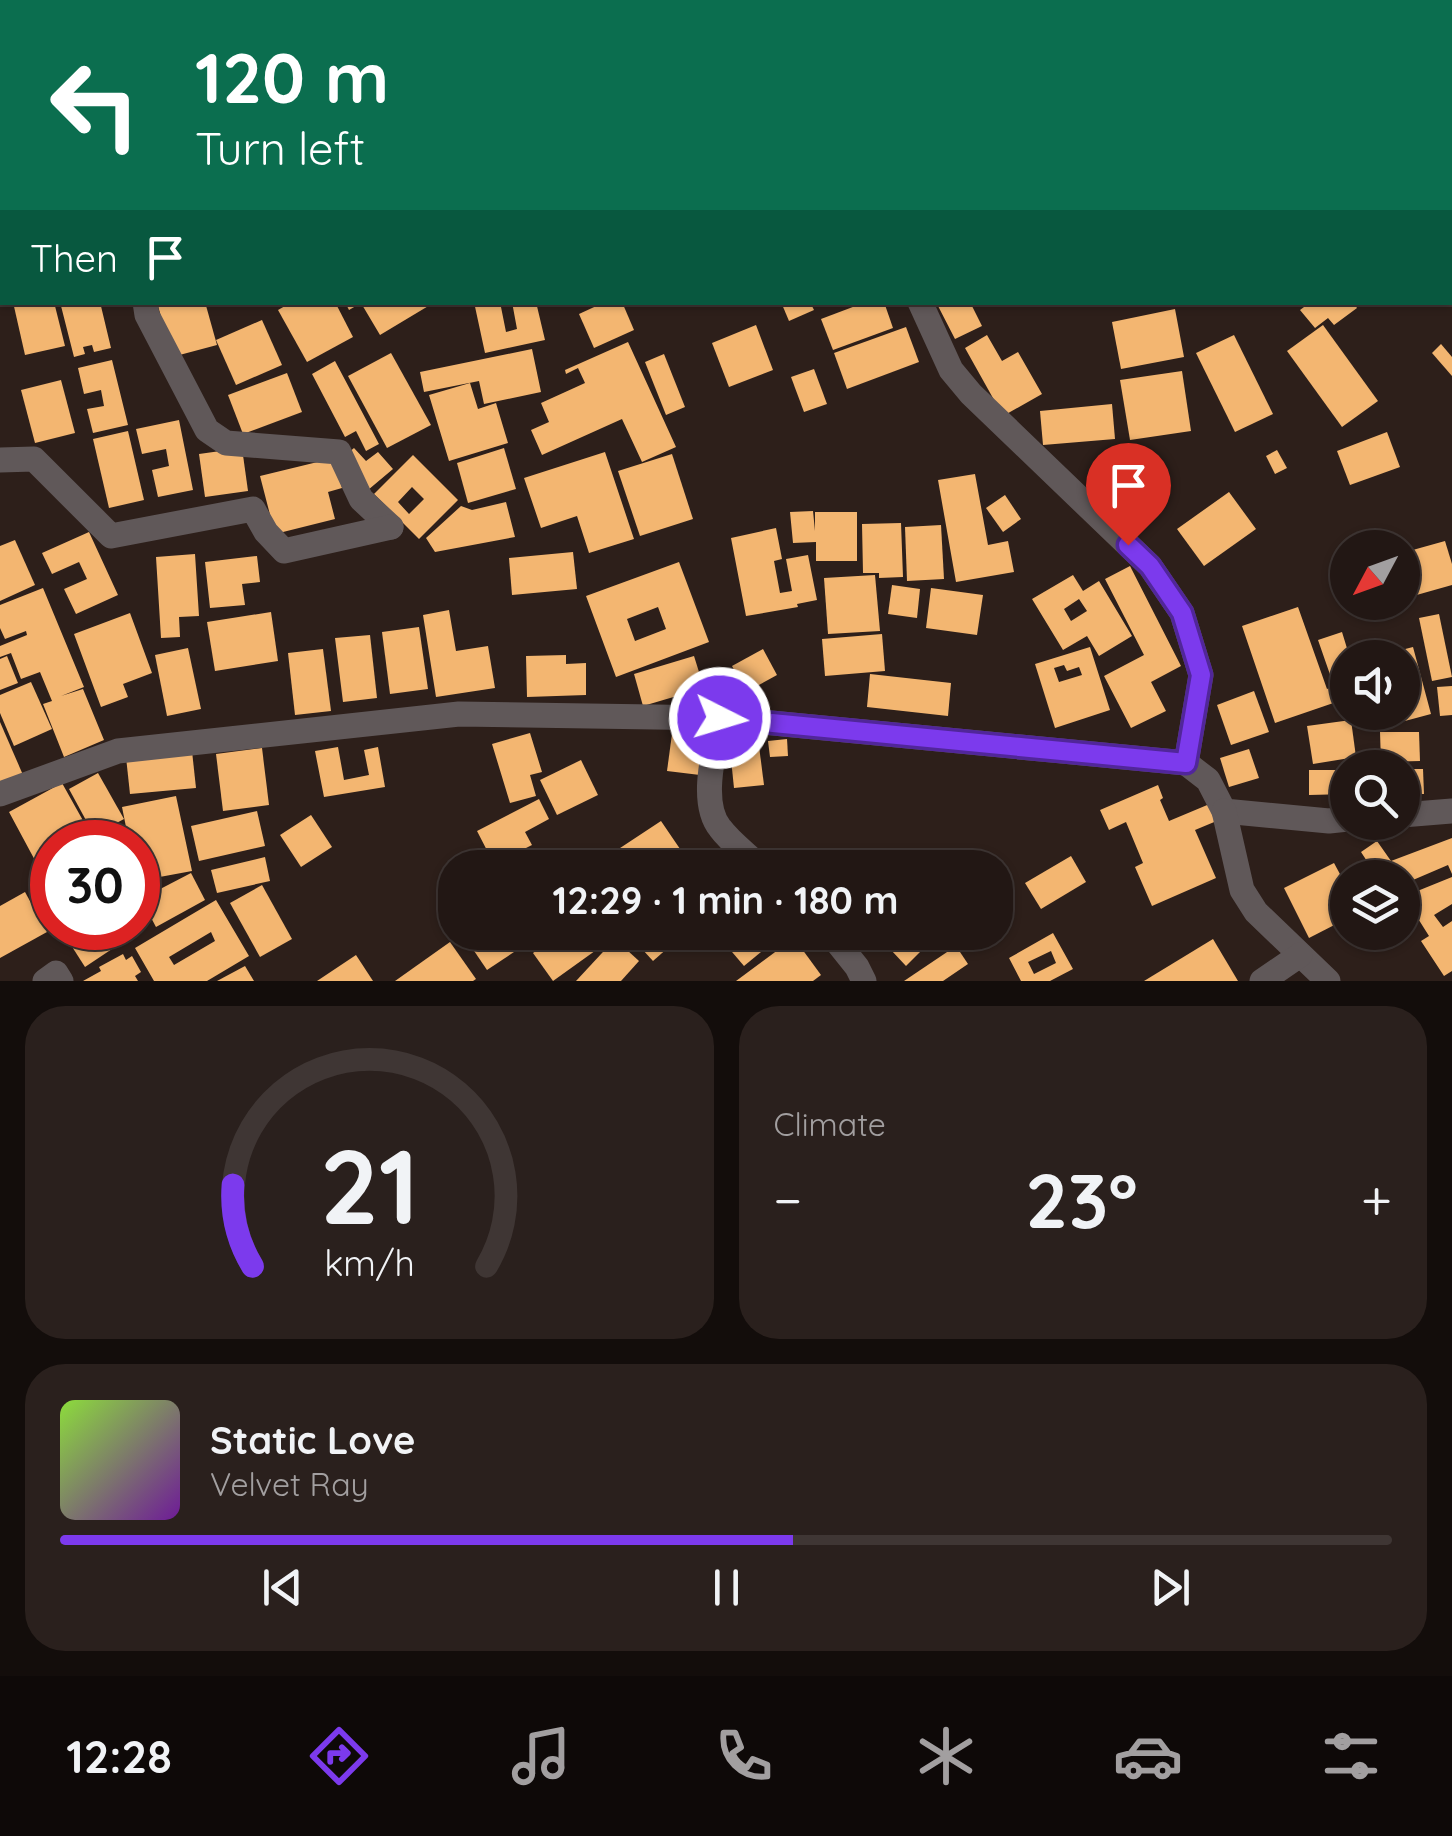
<!DOCTYPE html>
<html lang="en">
<head>
<meta charset="utf-8">
<style>
	:root { --surface:#221714; --page:#2a201d; --text:#f1f3f6; --muted:#a29fa0; --line:#3f3634; --accent:#7c3aed }
	body { margin:0; font-family:Quicksand,sans-serif; background:var(--page); color:var(--text); height:100vh; display:flex; flex-direction:column; font-size:38px; white-space:nowrap }
	* { box-sizing:border-box; margin:0 }
	p { font-size:32px; color:var(--muted) }
	.icon { flex:none; width:55px; height:55px; fill:none; stroke:currentColor; stroke-width:2; stroke-linecap:round; stroke-linejoin:round }
	.map { position:relative; height:981px; overflow:hidden }
	.panel { display:flex; flex-direction:column; gap:25px; padding:25px; background:#130d0b; flex:1 }
	.panel>* { flex:none }
	.top-card { position:absolute; left:0px; top:0px; width:1452px; height:305px; box-shadow:0 2px 8px #0004,0 0 0 2px var(--line); background:#0b6e4f; color:#fff; overflow:hidden }
	.needle { width:65px; rotate:229deg }
	.tools { position:absolute; left:1330px; top:530px; display:grid; gap:20px }
	.tools a { display:grid; place-items:center; width:90px; height:90px; border-radius:50%; background:var(--surface); box-shadow:0 2px 8px #0004,0 0 0 2px var(--line); font-size:50px }
	.speed { position:absolute; left:30px; top:820px; display:flex; gap:20px; font-size:50px; font-weight:700; text-align:center }
	.speed>* { display:grid; place-content:center; width:130px; height:130px; border-radius:50%; background:var(--surface); box-shadow:0 2px 8px #0004,0 0 0 2px var(--line); line-height:1 }
	.speed .limit { border:15px solid #d22; background:#fff; color:#111 }
	.pin { position:absolute; display:grid; place-items:center; width:85px; height:85px; color:#fff; margin:-102px -42px; border-radius:50% 50% 50% 0; rotate:-45deg; box-shadow:0 0 10px #0007 }
	.pin .icon { rotate:45deg }
	.me { position:absolute; width:110px; margin:-55px; rotate:95deg; stroke-linejoin:round; filter:drop-shadow(0 0 8px #0008) }
	.turn { display:flex; align-items:center; gap:35px; height:210px; padding:0 30px; font-size:45px }
	.turn .icon { width:130px; height:130px; stroke-width:2.5 }
	.turn b { display:block; font-size:70px; line-height:85px }
	.then { display:flex; align-items:center; height:95px; padding:0 30px; background:#0003; gap:20px; font-size:38px }
	.big { font-size:75px; font-weight:700; line-height:1.1 }
	.panel .card { flex:1; display:flex; flex-direction:column; justify-content:center; gap:15px; min-width:0; padding:0 35px; border-radius:40px; background:var(--page) }
	.panel .dial { align-items:center; gap:0 }
	.dial svg { height:260px; overflow:visible; fill:none; stroke:var(--line); stroke-width:7; stroke-linecap:round; text-anchor:middle }
	.dial text { fill:var(--text); stroke:none }
	.song { display:flex; align-items:center; gap:30px }
	.cover { width:120px; height:120px; border-radius:15px; background:linear-gradient(135deg,hsl(90 70% 55%),hsl(280 70% 35%)) }
	.played { height:10px; border-radius:5px; background:linear-gradient(90deg,var(--accent) 55%,var(--line) 55%) }
	.keys { display:flex; justify-content:space-around; direction:ltr }
	.heat { display:flex; justify-content:space-between; align-items:center; font-size:55px; direction:ltr }
	.panel .tiles { flex:1; display:grid; gap:25px; grid-template-columns:1fr 1fr }
	.card:last-child { grid-column:span 2 }
	.trip { position:absolute; left:438px; top:850px; width:575px; height:100px; border-radius:40px; background:var(--surface); box-shadow:0 2px 8px #0004,0 0 0 2px var(--line); font-weight:700; line-height:100px; text-align:center }
	.dock { display:flex; height:160px; justify-content:space-around; align-items:center; background:#0e0908; color:var(--muted) }
	.dock .icon { width:70px; height:70px }
	.dock .selected { color:var(--accent) }
	.dock b { font-size:45px; color:var(--text) }
	.map>svg:first-child { display:block }
	.building { fill:#f3b671; fill-rule:evenodd }
	.lines { fill:none; stroke-linecap:round; stroke-linejoin:round }
	.street { stroke:#605859; stroke-width:25 }
	.primary { stroke:#9e8d8f; stroke-width:25 }
	.route-casing { stroke:#51269a; stroke-width:25 }
	.route { stroke:#7c3aed; stroke-width:18 }
</style>
</head>
<body>
<div class="map">
<svg width="1452" height="981" viewBox="0 0 1452 981">
	<rect width="100%" height="100%" fill="#2d1f1a"/>
	<!-- building -->
	<g class="building">
		<polygon points="13,302 54,302 65,346 25,355"/>
		<polygon points="60,302 100,302 111,348 94,352 92,345 83,347 85,354 74,357"/>
		<polygon points="157,302 205,302 217,345 172,357"/>
		<polygon points="292,302 335,302 353,337 307,362 278,310"/>
		<polygon points="345,302 435,302 380,335 361,303 349,310"/>
		<polygon points="474,302 500,302 506,332 517,329 512,302 536,302 545,340 485,353"/>
		<polygon points="605,302 622,302 634,330 594,348 579,314"/>
		<polygon points="781,302 810,302 814,310 789,321"/>
		<polygon points="866,302 884,302 893,328 833,350 821,319"/>
		<polygon points="939,302 958,302 959,305 970,302 982,326 955,339 937,304"/>
		<polygon points="1300,302 1353,302 1357,308 1334,325 1328,318 1315,328 1300,310 1304,307"/>
		<polygon points="1175,309 1184,357 1121,369 1112,322"/>
		<polygon points="262,320 282,365 236,385 216,340"/>
		<polygon points="756,325 773,370 729,387 712,343"/>
		<polygon points="1323,325 1378,401 1342,427 1287,351"/>
		<polygon points="906,327 919,362 847,389 834,353"/>
		<polygon points="987,335 1002,361 1018,352 1042,394 1003,416 965,348"/>
		<polygon points="1234,335 1273,414 1235,432 1196,353"/>
		<polygon points="628,342 676,447 642,462 622,419 542,455 531,430 549,422 541,403 585,383 578,368 566,374 565,370"/>
		<polygon points="1441,344 1452,357 1452,376 1432,353"/>
		<polygon points="532,349 541,392 484,404 479,381 424,392 420,372"/>
		<polygon points="391,353 431,425 387,448 348,376"/>
		<polygon points="664,354 685,407 666,415 645,362"/>
		<polygon points="112,360 128,425 93,433 87,409 104,406 101,390 84,394 78,368"/>
		<polygon points="335,361 379,444 366,451 356,431 345,437 312,374"/>
		<polygon points="814,369 827,404 804,412 791,377"/>
		<polygon points="1182,371 1191,431 1130,440 1120,380"/>
		<polygon points="287,373 302,412 243,434 228,395"/>
		<polygon points="61,380 75,433 35,443 21,390"/>
		<polygon points="470,383 478,409 496,403 508,443 449,461 429,395"/>
		<polygon points="1112,404 1115,439 1043,445 1040,411"/>
		<polygon points="179,420 193,490 158,497 152,470 169,466 166,449 142,454 136,429"/>
		<polygon points="128,431 144,500 109,508 93,439"/>
		<polygon points="1387,432 1400,467 1350,485 1337,451"/>
		<polygon points="242,448 248,491 205,497 199,454"/>
		<polygon points="354,448 366,461 378,452 393,469 368,490 342,458"/>
		<polygon points="504,448 516,489 468,503 457,463"/>
		<polygon points="1277,450 1287,468 1275,474 1266,456"/>
		<polygon points="605,452 634,539 589,553 577,516 541,528 524,478"/>
		<polygon points="672,454 693,519 640,536 618,471"/>
		<path d="M 413,455 L 458,500 L 419,539 L 374,494 ZM 412,487 L 424,499 L 409,514 L 398,502 Z"/>
		<polygon points="334,458 342,488 328,492 335,519 275,534 260,476"/>
		<polygon points="975,474 988,545 1008,541 1014,572 956,582 938,480"/>
		<polygon points="1229,492 1256,529 1204,566 1177,529"/>
		<polygon points="1005,495 1021,519 1003,532 986,508"/>
		<polygon points="506,502 515,537 435,552 426,538 461,506 472,510"/>
		<polygon points="813,511 815,531 815,512 857,512 857,561 816,561 816,542 793,543 790,512"/>
		<polygon points="901,523 903,577 879,578 879,573 863,573 862,524"/>
		<polygon points="941,525 944,579 907,581 905,527"/>
		<polygon points="776,528 782,559 774,561 780,593 792,591 786,559 808,555 817,600 797,604 798,607 746,616 731,538"/>
		<polygon points="89,532 118,595 76,614 64,589 87,579 79,562 52,574 42,553"/>
		<polygon points="15,540 35,585 0,601 0,546"/>
		<polygon points="1445,541 1452,564 1452,585 1413,596 1402,553"/>
		<polygon points="573,552 577,589 512,595 509,558"/>
		<polygon points="195,554 199,616 179,617 180,637 161,638 156,557"/>
		<polygon points="257,556 260,582 242,584 245,605 210,608 205,562"/>
		<path d="M 679,562 L 709,642 L 616,677 L 586,596 ZM 658,607 L 666,629 L 635,641 L 627,619 Z"/>
		<polygon points="1130,566 1181,666 1151,682 1166,711 1131,728 1104,676 1144,655 1105,579"/>
		<polygon points="875,575 880,631 828,634 824,578"/>
		<path d="M 1073,575 L 1083,591 L 1099,581 L 1132,636 L 1099,656 L 1087,636 L 1063,650 L 1032,599 ZM 1079,599 L 1087,611 L 1071,621 L 1064,609 Z"/>
		<polygon points="892,585 920,589 917,618 888,614"/>
		<polygon points="43,588 84,687 61,696 83,689 104,740 64,757 43,704 52,701 40,672 21,679 11,653 0,657 0,646 27,635 26,631 5,639 0,628 0,605"/>
		<polygon points="931,588 983,595 977,635 926,628"/>
		<polygon points="1298,607 1327,689 1334,686 1318,640 1342,632 1350,658 1348,658 1348,698 1275,723 1242,626"/>
		<polygon points="449,610 456,651 488,646 495,688 436,697 423,615"/>
		<polygon points="271,612 278,661 215,671 207,622"/>
		<polygon points="130,613 152,673 123,684 128,697 101,707 74,634"/>
		<polygon points="1439,614 1452,677 1432,681 1419,618"/>
		<polygon points="419,627 428,689 390,694 382,632"/>
		<polygon points="882,634 885,671 825,676 822,639"/>
		<polygon points="370,635 377,698 343,702 335,638"/>
		<path d="M 1090,647 L 1110,710 L 1055,728 L 1035,664 ZM 1064,665 L 1067,671 L 1079,667 L 1082,675 L 1059,682 L 1054,668 Z"/>
		<polygon points="1413,647 1431,714 1375,729 1371,712 1402,712 1402,658 1378,656"/>
		<polygon points="188,648 201,709 167,716 155,655"/>
		<polygon points="323,649 331,711 295,715 288,653"/>
		<polygon points="763,649 777,675 746,692 732,666"/>
		<polygon points="566,655 566,664 586,663 586,695 527,697 526,656"/>
		<polygon points="7,656 18,683 0,690 0,659"/>
		<polygon points="694,656 704,688 643,706 634,674"/>
		<polygon points="870,674 951,683 948,716 867,707"/>
		<polygon points="31,682 52,729 14,746 0,713 0,695"/>
		<polygon points="1452,686 1452,715 1440,716 1437,687"/>
		<polygon points="1254,691 1269,732 1231,745 1217,705"/>
		<polygon points="1351,720 1356,757 1313,764 1307,726"/>
		<polygon points="0,722 23,775 0,785"/>
		<polygon points="1380,732 1419,732 1420,761 1381,762"/>
		<polygon points="530,733 542,772 530,775 536,796 510,803 492,744"/>
		<polygon points="672,734 705,739 700,775 667,771"/>
		<polygon points="787,739 788,756 770,757 768,741"/>
		<polygon points="759,746 764,785 734,788 730,749"/>
		<polygon points="338,747 344,780 369,775 364,750 378,747 385,787 324,797 315,751"/>
		<polygon points="262,748 269,805 223,811 216,754"/>
		<polygon points="1249,749 1259,778 1229,787 1220,758"/>
		<polygon points="192,751 196,788 130,794 126,757"/>
		<polygon points="581,760 598,795 557,815 540,780"/>
		<polygon points="1402,769 1423,769 1424,794 1402,794"/>
		<polygon points="1309,770 1348,770 1348,794 1309,795"/>
		<polygon points="98,773 124,819 94,835 69,789"/>
		<polygon points="62,783 95,842 52,842 52,892 9,812"/>
		<polygon points="1158,785 1163,798 1160,800 1169,821 1212,803 1219,820 1195,830 1216,878 1152,906 1135,867 1143,863 1126,822 1109,830 1100,810"/>
		<polygon points="176,796 192,871 138,881 138,842 129,842 122,807"/>
		<polygon points="539,799 549,819 525,832 532,845 494,864 477,831"/>
		<polygon points="257,811 265,846 199,861 191,826"/>
		<polygon points="311,815 332,847 301,867 280,835"/>
		<polygon points="661,821 693,868 651,868 657,864 650,854 630,868 620,868 611,854"/>
		<polygon points="1452,838 1452,874 1448,865 1406,883 1410,894 1452,877 1452,904 1434,915 1443,927 1452,921 1452,971 1444,976 1421,941 1429,936 1417,917 1408,924 1402,916 1402,878 1378,878 1361,852 1377,841 1391,861"/>
		<polygon points="1071,856 1086,882 1041,909 1025,883"/>
		<polygon points="265,857 270,881 217,893 211,870"/>
		<polygon points="1334,863 1348,889 1348,918 1309,938 1284,888"/>
		<polygon points="191,873 205,900 156,927 141,899"/>
		<polygon points="43,884 52,898 52,926 31,892"/>
		<polygon points="262,885 292,939 260,957 230,903"/>
		<polygon points="25,892 47,932 0,958 0,906"/>
		<path d="M 216,900 L 249,956 L 207,981 L 154,981 L 135,948 ZM 211,932 L 215,941 L 174,965 L 169,957 Z"/>
		<polygon points="68,928 102,928 115,947 85,967 62,931"/>
		<polygon points="469,932 523,932 529,942 487,970 464,936"/>
		<polygon points="561,932 599,932 606,943 553,981 533,953"/>
		<polygon points="637,932 686,932 653,961 631,937"/>
		<polygon points="729,932 785,932 744,966 721,939"/>
		<polygon points="909,932 940,932 906,966 891,950"/>
		<path d="M 1053,933 L 1073,969 L 1050,981 L 1021,981 L 1009,958 ZM 1051,951 L 1056,963 L 1034,974 L 1028,962 Z"/>
		<polygon points="794,938 821,975 813,981 736,981"/>
		<polygon points="615,939 639,961 621,981 576,981"/>
		<polygon points="1213,939 1238,981 1144,981"/>
		<polygon points="450,942 476,979 473,981 395,981"/>
		<polygon points="956,946 968,964 943,981 904,981"/>
		<polygon points="123,954 126,960 132,956 141,972 135,976 138,981 83,981 101,971 99,967"/>
		<polygon points="356,955 373,981 317,981"/>
		<polygon points="245,966 254,981 217,981"/>
	</g>
	<g class="lines">
		<!-- street -->
		<g class="street">
			<polyline points="720,0 720,2"/>
			<polyline points="145,302 147,315 207,430 226,443 339,452 361,499 391,527"/>
			<polyline points="920,302 951,370 971,394 1150,566 1182,613 1201,675 1186,763 1208,780 1224,811 1329,821 1348,819"/>
			<polyline points="0,460 34,459 111,536 253,509 266,532 284,551 391,527"/>
			<path d="M 720,718 C 715,749 699,802 720,828 C 731,843 748,855 761,868"/>
			<polyline points="0,794 118,751 459,714 720,718 1186,763"/>
			<polyline points="1224,811 1242,890 1256,912 1328,981"/>
			<polyline points="1402,815 1452,811"/>
			<polyline points="829,932 857,967 864,981"/>
			<polyline points="45,981 56,973 61,981"/>
			<polyline points="1262,981 1300,955"/>
		</g>
		<!-- primary -->
		<g class="primary">
			<polyline points="1450,72 1452,73"/>
			<polyline points="0,245 2,245"/>
		</g>
	</g>
	<g class="lines">
		<!-- route casing -->
		<g class="route-casing">
			<polyline id="route" points="720,718 1186,763 1201,675 1182,613 1150,566 1128,545"/>
		</g>
		<!-- route -->
		<use href="#route" class="route"/>
	</g>
</svg>
<div class="tools">
<a><svg class="needle" viewBox="-14 -14 28 28"><path d="M0-13l5 13h-10z" fill="#e53935"/><path d="M0 13l5-13h-10z" fill="#a29fa0"/></svg></a>
<a><svg class="icon" aria-label="sound" viewBox="0 0 24 24"><path d="M4 9h4l5-4v14l-5-4H4zM17 9q2 3 0 6"/></svg></a>
<a><svg class="icon" aria-label="search" viewBox="0 0 24 24"><circle cx="10" cy="10" r="6"/><path d="M15 15l6 6"/></svg></a>
<a><svg class="icon" aria-label="layers" viewBox="0 0 24 24"><path d="M12 4l9 5-9 5-9-5zM3 14l9 5 9-5"/></svg></a>
</div>
<div class="speed"><div class="limit">30</div></div>
<div class="pin" style="left:1128px;top:545px;background:#d93025"><svg class="icon" aria-label="arrive" viewBox="0 0 24 24"><path d="M6 21V4h12l-3 4 3 4H6"/></svg></div>
<svg class="me" style="left:720px;top:718px" viewBox="-20 -20 40 40"><circle r="17" fill="#7c3aed" stroke="#fff" stroke-width="3"/><path d="M0-11L8 9 0 5-8 9z" fill="#fff"/></svg>
<div class="trip">12:29 · 1 min · 180 m</div>
<div class="top-card">
<div class="turn"><svg class="icon" aria-label="left" viewBox="0 0 24 24"><path d="M17 20v-9H6M10 6l-5 5 5 5"/></svg><div><b>120 m</b>Turn left</div></div>
<div class="then">Then<svg class="icon" aria-label="arrive" viewBox="0 0 24 24"><path d="M6 21V4h12l-3 4 3 4H6"/></svg></div>
</div>
</div>
<section class="panel">
<div class="tiles">
<div class="card dial"><svg viewBox="0 0 100 80">
<path d="M14 69A42 42 0 1 1 86 69"/>
<path d="M14 69A42 42 0 0 1 8 44" stroke="#7c3aed"/>
<text x="50" y="56" font-size="32" font-weight="700">21</text>
<text x="50" y="72" font-size="11">km/h</text>
</svg></div>
<div class="card"><p>Climate</p>
<div class="heat"><a>−</a><b class="big">23°</b><a>+</a></div>
</div>
<div class="card">
<div class="song"><i class="cover"></i><div><b>Static Love</b><p>Velvet Ray</p></div></div>
<div class="played"></div>
<div class="keys"><svg class="icon" aria-label="previous" viewBox="0 0 24 24"><path d="M18 5L8 12l10 7zM5 5v14"/></svg><svg class="icon" aria-label="pause" viewBox="0 0 24 24"><path d="M8 5v14M16 5v14"/></svg><svg class="icon" aria-label="next" viewBox="0 0 24 24"><path d="M6 5l10 7-10 7zM19 5v14"/></svg></div>
</div>
</div>
</section>
<nav class="dock">
<b>12:28</b>
<svg class="icon selected" aria-label="directions" viewBox="0 0 24 24"><path d="M12 3l9 9-9 9-9-9zM9 14v-3h6M13 9l2 2-2 2"/></svg>
<svg class="icon" aria-label="music" viewBox="0 0 24 24"><path d="M9 18V5l10-2v13"/><circle cx="6" cy="18" r="3"/><circle cx="16" cy="16" r="3"/></svg>
<svg class="icon" aria-label="phone" viewBox="0 0 24 24"><path d="M5 4h4l2 5-3 2q2 4 5 5l2-3 5 2v4C11 20 4 13 5 4z"/></svg>
<svg class="icon" aria-label="climate" viewBox="0 0 24 24"><path d="M12 3v18M4 7l16 10M4 17L20 7"/></svg>
<svg class="icon" aria-label="car" viewBox="0 0 24 24"><path d="M5 17H2v-5l4-1 3-4h7l3 4 3 1v5h-3M9 17h6M6 11h13"/><circle cx="7" cy="17" r="2"/><circle cx="17" cy="17" r="2"/></svg>
<svg class="icon" aria-label="filters" viewBox="0 0 24 24"><path d="M4 7h16M4 17h16"/><circle cx="9" cy="7" r="2"/><circle cx="15" cy="17" r="2"/></svg>
</nav>
</body>
</html>
